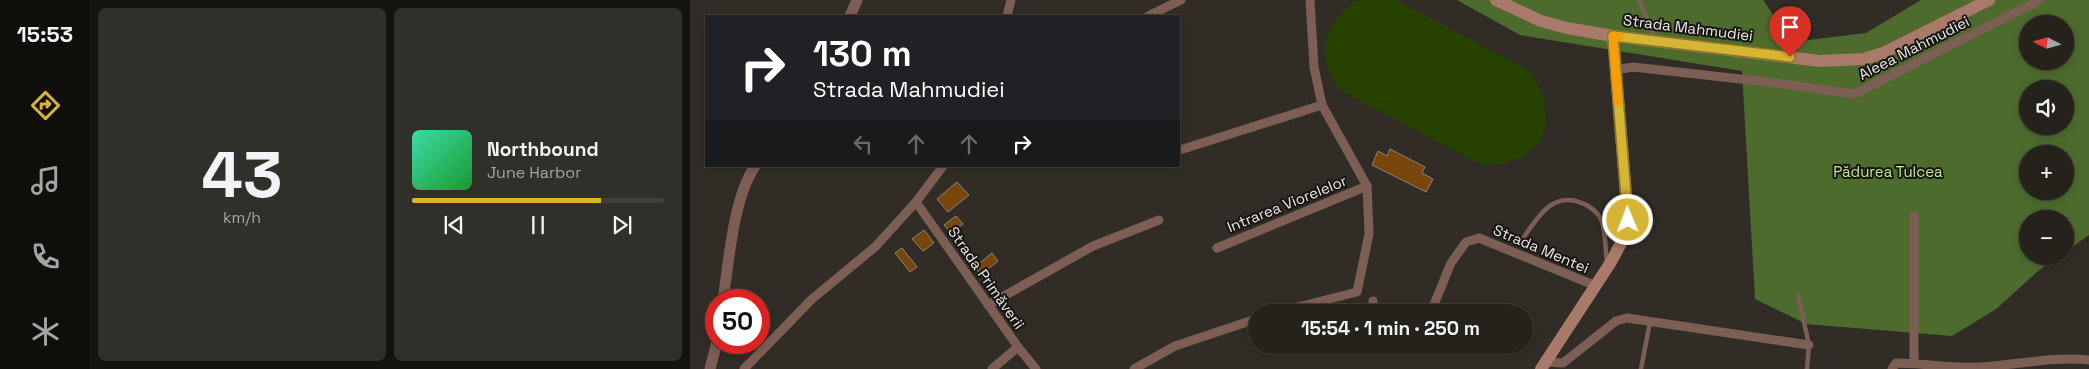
<!DOCTYPE html>
<html lang="en">
<head>
<meta charset="utf-8">
<style>
	:root { --surface:#25221c; --page:#312f29; --text:#f1f3f6; --muted:#a3a4a3; --line:#423f3b; --accent:#d7b534 }
	body { margin:0; font-family:"Space Grotesk",sans-serif; background:var(--page); color:var(--text); height:100vh; display:flex; flex-direction:column; font-size:19px; white-space:nowrap }
	* { box-sizing:border-box; margin:0 }
	p { font-size:16px; color:var(--muted) }
	.icon { flex:none; width:28px; height:28px; fill:none; stroke:currentColor; stroke-width:2; stroke-linecap:round; stroke-linejoin:round }
	.map { position:relative; flex:1; overflow:hidden }
	.panel { display:flex; flex-direction:column; gap:8px; padding:8px; background:#14130f; width:600px }
	.panel>* { flex:none }
	.hud { position:absolute; left:15px; top:15px; width:475px; height:152px; border-radius:0px; box-shadow:0 2px 8px #0003,0 0 0 1px var(--line); background:#202124; color:#fff; overflow:hidden }
	.needle { width:32px; rotate:276deg }
	.fabs { position:absolute; left:1329px; top:15px; display:grid; gap:10px }
	.fabs a { display:grid; place-items:center; width:55px; height:55px; border-radius:50%; background:var(--surface); box-shadow:0 2px 8px #0003,0 0 0 1px var(--line); font-size:25px }
	.speed { position:absolute; left:15px; top:289px; display:flex; gap:10px; font-size:25px; font-weight:700; text-align:center }
	.speed>* { display:grid; place-content:center; width:65px; height:65px; border-radius:50%; background:var(--surface); box-shadow:0 2px 8px #0003,0 0 0 1px var(--line); line-height:1 }
	.speed .limit { border:8px solid #d22; background:#fff; color:#111 }
	.pin { position:absolute; display:grid; place-items:center; width:42px; height:42px; color:#fff; margin:-51px -21px; border-radius:50% 50% 50% 0; rotate:-45deg; box-shadow:0 0 5px #0007 }
	.pin .icon { rotate:45deg }
	.me { position:absolute; width:55px; margin:-28px; rotate:359deg; stroke-linejoin:round; filter:drop-shadow(0 0 4px #0008) }
	.turn { display:flex; align-items:center; gap:18px; height:105px; padding:0 25px; font-size:22px }
	.turn .icon { width:65px; height:65px; stroke-width:2.5 }
	.turn b { display:block; font-size:35px; line-height:42px }
	.lanes { display:flex; align-items:center; height:48px; padding:0 25px; background:#0003; justify-content:center; gap:25px; direction:ltr }
	.lanes .off { opacity:.35 }
	.panel .widget { flex:1; display:flex; flex-direction:column; justify-content:center; gap:8px; min-width:0; padding:0 18px; border-radius:8px; background:var(--page) }
	.panel .dial { align-items:center; gap:0 }
	.dial b { font-size:65px; line-height:1 }
	.song { display:flex; align-items:center; gap:15px }
	.cover { width:60px; height:60px; border-radius:8px; background:linear-gradient(135deg,hsl(160 70% 55%),hsl(130 70% 35%)) }
	.played { height:5px; border-radius:2px; background:linear-gradient(90deg,var(--accent) 75%,var(--line) 75%) }
	.keys { display:flex; justify-content:space-around; direction:ltr }
	.panel .tiles { flex:1; display:grid; gap:8px; grid-template-columns:repeat(2,1fr) }
	.trip { position:absolute; left:558px; top:304px; width:285px; height:50px; border-radius:25px; background:var(--surface); box-shadow:0 2px 8px #0003,0 0 0 1px var(--line); font-weight:700; line-height:50px; text-align:center }
	main { display:flex; flex:1; min-height:0 }
	.menu { display:flex; flex-direction:column; width:90px; justify-content:space-around; align-items:center; background:#0f0e0b; color:var(--muted) }
	.menu .icon { width:35px; height:35px }
	.menu .current { color:var(--accent) }
	.menu b { font-size:22px; color:var(--text) }
	.map>svg:first-child { display:block }
	.green { fill:#274200 }
	.forest { fill:#4d6b2d; fill-rule:evenodd }
	.building { fill:#78450b; stroke:#8c847e }
	.lines { fill:none; stroke-linecap:round; stroke-linejoin:round }
	.service { stroke:#7d5e54; stroke-width:4.5 }
	.minor { stroke:#7d5e54; stroke-width:9 }
	.tertiary { stroke:#7d5e54; stroke-width:11 }
	.secondary { stroke:#a97969; stroke-width:12 }
	.route-casing { stroke:#8c7622; stroke-width:12 }
	.route { stroke:#d7b534; stroke-width:9 }
	.slow { stroke:#f59e0b; stroke-width:9 }
	.labels { text-anchor:middle; stroke-width:4; stroke-linejoin:round; paint-order:stroke }
	.street-label { font-size:15px; fill:#ebe9e4; stroke:#171512 }
	.park-label { font-size:15px; fill:#bdeb92; stroke:#171512 }
</style>
</head>
<body>
<main>
<nav class="menu">
<b>15:53</b>
<svg class="icon current" aria-label="directions" viewBox="0 0 24 24"><path d="M12 3l9 9-9 9-9-9zM9 14v-3h6M13 9l2 2-2 2"/></svg>
<svg class="icon" aria-label="music" viewBox="0 0 24 24"><path d="M9 18V5l10-2v13"/><circle cx="6" cy="18" r="3"/><circle cx="16" cy="16" r="3"/></svg>
<svg class="icon" aria-label="phone" viewBox="0 0 24 24"><path d="M5 4h4l2 5-3 2q2 4 5 5l2-3 5 2v4C11 20 4 13 5 4z"/></svg>
<svg class="icon" aria-label="climate" viewBox="0 0 24 24"><path d="M12 3v18M4 7l16 10M4 17L20 7"/></svg>
</nav>
<section class="panel">
<div class="tiles">
<div class="widget dial"><b>43</b><p>km/h</p></div>
<div class="widget">
<div class="song"><i class="cover"></i><div><b>Northbound</b><p>June Harbor</p></div></div>
<div class="played"></div>
<div class="keys"><svg class="icon" aria-label="previous" viewBox="0 0 24 24"><path d="M18 5L8 12l10 7zM5 5v14"/></svg><svg class="icon" aria-label="pause" viewBox="0 0 24 24"><path d="M8 5v14M16 5v14"/></svg><svg class="icon" aria-label="next" viewBox="0 0 24 24"><path d="M6 5l10 7-10 7zM19 5v14"/></svg></div>
</div>
</div>
</section>
<div class="map">
<svg width="1399" height="369" viewBox="0 0 1399 369">
	<rect width="100%" height="100%" fill="#312d26"/>
	<!-- green -->
	<path class="green" d="M 671,0 L 706,0 L 840,71 L 854,96 L 856,122 L 852,140 L 836,155 L 812,164 L 792,165 L 648,89 C 642,76 632,58 635,44 C 638,28 655,2 671,0 Z"/>
	<!-- forest -->
	<path class="forest" d="M 767,0 L 1073,0 L 1102,42 L 1176,33 L 1231,0 L 1399,0 L 1399,235 L 1375,252 L 1375,219 L 1338,219 L 1338,256 L 1369,256 L 1347,272 L 1306,309 L 1262,336 L 1116,324 L 1065,299 L 1052,71 L 830,35 ZM 1338,24 L 1375,24 L 1375,61 L 1338,61 ZM 1338,89 L 1375,89 L 1375,126 L 1338,126 ZM 1338,154 L 1375,154 L 1375,191 L 1338,191 Z"/>
	<!-- building -->
	<g class="building">
		<polygon points="700,149 735,167 732,173 743,179 736,192 682,165 688,151 697,156"/>
		<polygon points="267,182 279,195 258,212 247,199"/>
		<polygon points="266,216 273,224 261,233 254,225"/>
		<polygon points="234,230 244,243 233,251 222,239"/>
		<polygon points="212,248 227,267 220,272 205,253"/>
		<polygon points="302,253 308,261 291,275 285,267"/>
	</g>
	<g class="lines">
		<!-- service -->
		<g class="service">
			<polyline points="949,0 965,38"/>
			<path d="M 832,240 C 847,218 863,189 894,204 C 900,206 908,213 911,219 C 916,232 915,249 917,262"/>
			<polyline points="1108,295 1119,345 1117,369"/>
			<polyline points="951,369 960,322"/>
		</g>
		<!-- minor -->
		<g class="minor">
			<polyline points="317,16 321,0"/>
			<polyline points="458,16 491,0"/>
			<polyline points="925,70 943,67 1086,83 1164,94 1350,0"/>
			<polyline points="493,149 632,105"/>
			<polyline points="226,202 328,347 346,369"/>
			<polyline points="1224,216 1224,363"/>
			<polyline points="527,248 677,186"/>
			<polyline points="298,305 403,246 469,220"/>
			<polyline points="588,312 667,292 679,234 677,186 632,105 624,67 620,0"/>
			<polyline points="682,312 683,301"/>
			<polyline points="741,312 761,263 776,242 789,238 906,286"/>
			<polyline points="855,362 873,363 926,321 937,318 1119,345"/>
			<polyline points="54,369 122,299 185,247 226,202 253,166"/>
			<polyline points="302,369 328,347"/>
			<polyline points="444,369 485,346 566,319"/>
			<path d="M 1202,369 L 1206,363 C 1235,363 1262,369 1291,367 C 1326,365 1365,356 1399,360"/>
		</g>
		<!-- tertiary -->
		<g class="tertiary">
			<polyline points="160,16 167,0"/>
			<path d="M 33,300 C 39,261 43,199 65,166"/>
			<polyline points="20,369 27,342"/>
		</g>
		<!-- secondary -->
		<g class="secondary">
			<polyline points="806,0 851,21 877,28 923,36 1130,61 1174,59 1193,53 1299,0"/>
			<polyline points="851,369 921,262 930,245 938,220 923,36"/>
		</g>
	</g>
	<g class="lines">
		<!-- route casing -->
		<g class="route-casing">
			<polyline id="route" points="938,220 923,36 1100,57"/>
		</g>
		<!-- route -->
		<use href="#route" class="route"/>
		<!-- slow -->
		<polyline class="slow" points="928,102 923,36 930,37"/>
	</g>
	<g class="labels">
		<!-- street labels -->
		<g class="street-label">
			<text transform="translate(998 28) rotate(7)" y="5">Strada Mahmudiei</text>
			<text transform="translate(1224 48) rotate(-27)" y="5">Aleea Mahmudiei</text>
			<text transform="translate(597 204) rotate(-22)" y="5">Intrarea Viorelelor</text>
			<text transform="translate(851 249) rotate(23)" y="5">Strada Mentei</text>
			<text transform="translate(296 278) rotate(55)" y="5">Strada Primăverii</text>
		</g>
		<!-- park labels -->
		<g class="park-label">
			<text x="1198" y="177">Pădurea Tulcea</text>
		</g>
	</g>
</svg>
<div class="fabs">
<a><svg class="needle" viewBox="-14 -14 28 28"><path d="M0-13l5 13h-10z" fill="#e53935"/><path d="M0 13l5-13h-10z" fill="#a3a4a3"/></svg></a>
<a><svg class="icon" aria-label="sound" viewBox="0 0 24 24"><path d="M4 9h4l5-4v14l-5-4H4zM17 9q2 3 0 6"/></svg></a>
<a>+</a>
<a>−</a>
</div>
<div class="speed"><div class="limit">50</div></div>
<div class="pin" style="left:1100px;top:57px;background:#d93025"><svg class="icon" aria-label="arrive" viewBox="0 0 24 24"><path d="M6 21V4h12l-3 4 3 4H6"/></svg></div>
<svg class="me" style="left:938px;top:220px" viewBox="-20 -20 40 40"><circle r="17" fill="#d7b534" stroke="#fff" stroke-width="3"/><path d="M0-11L8 9 0 5-8 9z" fill="#fff"/></svg>
<div class="trip">15:54 · 1 min · 250 m</div>
<div class="hud">
<div class="turn"><svg class="icon" aria-label="right" viewBox="0 0 24 24"><path d="M7 20v-9h11M14 6l5 5-5 5"/></svg><div><b>130 m</b>Strada Mahmudiei</div></div>
<div class="lanes"><svg class="icon off" aria-label="left" viewBox="0 0 24 24"><path d="M17 20v-9H6M10 6l-5 5 5 5"/></svg><svg class="icon off" aria-label="ahead" viewBox="0 0 24 24"><path d="M12 20V5M6 11l6-6 6 6"/></svg><svg class="icon off" aria-label="ahead" viewBox="0 0 24 24"><path d="M12 20V5M6 11l6-6 6 6"/></svg><svg class="icon" aria-label="right" viewBox="0 0 24 24"><path d="M7 20v-9h11M14 6l5 5-5 5"/></svg></div>
</div>
</div>
</main>
</body>
</html>
